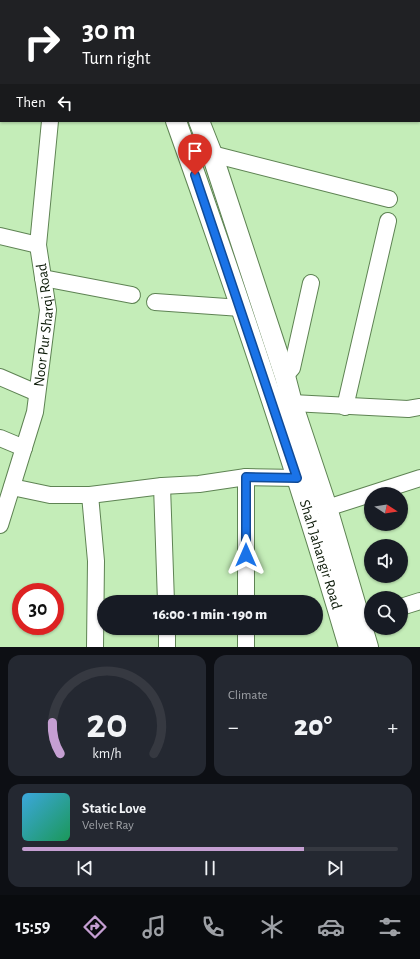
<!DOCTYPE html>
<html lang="en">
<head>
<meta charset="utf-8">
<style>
	:root { --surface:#171b24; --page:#242831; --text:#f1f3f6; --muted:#9ea1a6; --line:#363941; --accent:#c59fd2 }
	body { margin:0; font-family:"Alegreya Sans",sans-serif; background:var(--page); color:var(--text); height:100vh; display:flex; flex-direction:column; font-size:15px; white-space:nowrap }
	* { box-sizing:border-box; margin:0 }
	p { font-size:13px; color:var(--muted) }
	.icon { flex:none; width:22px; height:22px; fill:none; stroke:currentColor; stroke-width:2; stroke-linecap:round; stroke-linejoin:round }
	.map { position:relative; height:647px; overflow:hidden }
	.side { display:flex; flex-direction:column; gap:8px; padding:8px; background:#0d0f14; flex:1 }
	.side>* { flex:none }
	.hud { position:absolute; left:0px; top:0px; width:420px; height:122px; box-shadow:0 1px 3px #0004; background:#202124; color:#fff; overflow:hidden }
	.needle { width:26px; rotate:102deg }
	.controls { position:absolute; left:364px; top:487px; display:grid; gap:8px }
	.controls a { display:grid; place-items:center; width:44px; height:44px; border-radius:50%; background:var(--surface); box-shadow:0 1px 3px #0004; font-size:20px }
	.speed { position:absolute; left:12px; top:583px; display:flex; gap:8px; font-size:20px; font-weight:700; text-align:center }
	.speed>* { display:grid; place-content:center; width:52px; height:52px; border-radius:50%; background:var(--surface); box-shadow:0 1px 3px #0004; line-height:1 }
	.speed .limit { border:6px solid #d22; background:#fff; color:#111 }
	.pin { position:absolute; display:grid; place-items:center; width:34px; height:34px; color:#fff; margin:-41px -17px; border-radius:50% 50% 50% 0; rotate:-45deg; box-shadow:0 0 4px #0007 }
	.pin .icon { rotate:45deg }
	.me { position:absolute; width:44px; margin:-22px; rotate:0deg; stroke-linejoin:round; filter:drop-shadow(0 0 3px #0008) }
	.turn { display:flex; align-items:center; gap:14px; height:84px; padding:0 16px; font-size:18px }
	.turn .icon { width:52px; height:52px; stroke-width:2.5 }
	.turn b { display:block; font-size:28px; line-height:34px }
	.then { display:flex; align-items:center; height:38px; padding:0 16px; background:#0003; gap:8px; font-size:15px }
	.big { font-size:30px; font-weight:800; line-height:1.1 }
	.side .tile { flex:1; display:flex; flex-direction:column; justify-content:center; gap:6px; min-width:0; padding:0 14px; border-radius:12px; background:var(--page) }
	.side .dial { align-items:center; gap:0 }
	.dial svg { height:104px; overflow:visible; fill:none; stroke:var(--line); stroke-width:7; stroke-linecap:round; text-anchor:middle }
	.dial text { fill:var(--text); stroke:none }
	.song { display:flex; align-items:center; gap:12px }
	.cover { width:48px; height:48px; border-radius:6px; background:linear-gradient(135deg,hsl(200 70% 55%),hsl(150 70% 35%)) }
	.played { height:4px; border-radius:2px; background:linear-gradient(90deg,var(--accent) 75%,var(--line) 75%) }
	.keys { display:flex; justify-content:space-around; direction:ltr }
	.heat { display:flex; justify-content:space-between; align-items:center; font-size:22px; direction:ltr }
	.side .tiles { flex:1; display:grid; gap:8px; grid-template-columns:1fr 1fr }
	.tile:last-child { grid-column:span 2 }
	.trip { position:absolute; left:97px; top:595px; width:226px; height:40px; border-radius:20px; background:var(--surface); box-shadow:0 1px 3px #0004; font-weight:800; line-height:40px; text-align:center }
	.menu { display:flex; height:64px; justify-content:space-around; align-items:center; background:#090b0e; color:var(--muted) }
	.menu .icon { width:28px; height:28px }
	.menu .active { color:var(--accent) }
	.menu b { font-size:18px; color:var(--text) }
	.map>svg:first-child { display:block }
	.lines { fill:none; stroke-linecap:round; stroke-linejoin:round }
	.minor-casing { stroke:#5e8353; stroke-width:18 }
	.tertiary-casing { stroke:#5e8353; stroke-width:22 }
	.minor { stroke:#fff; stroke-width:16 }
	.tertiary { stroke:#fff; stroke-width:20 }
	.route-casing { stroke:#114b97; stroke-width:10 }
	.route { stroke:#1a73e8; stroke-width:7 }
	.labels { text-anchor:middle; stroke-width:3; stroke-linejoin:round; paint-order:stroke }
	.street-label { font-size:15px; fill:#0c1a08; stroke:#c4edb8 }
</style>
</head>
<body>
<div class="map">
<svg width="420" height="647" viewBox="0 0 420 647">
	<rect width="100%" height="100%" fill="#c4edb8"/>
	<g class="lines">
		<!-- minor casing -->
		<g class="minor-casing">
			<g id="minor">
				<polyline points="22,0 29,1"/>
				<polyline points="70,1 70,0"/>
				<polyline points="0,100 1,100"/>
				<polyline points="212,154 389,199"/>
				<polyline points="0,236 38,245"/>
				<polyline points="43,278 132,295"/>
				<polyline points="155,302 241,308"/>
				<polyline points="285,376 292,368 311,283"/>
				<polyline points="0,377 37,393"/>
				<polyline points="292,403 408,409 420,407"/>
				<polyline points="345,407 388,221"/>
				<polyline points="0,438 24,448"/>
				<polyline points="162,486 166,602"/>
				<polyline points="12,487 50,495 90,495 162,486 199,484 246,477 297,478"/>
				<polyline points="90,495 96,561 95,647"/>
				<polyline points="327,508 420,478"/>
				<path id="s1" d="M 0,525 L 35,412 L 48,310 L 38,245 L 50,121"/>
				<polyline points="246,602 246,477"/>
				<polyline points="401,607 420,601"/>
				<polyline points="167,628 167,647"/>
				<polyline points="246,628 246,647"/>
			</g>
		</g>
		<!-- tertiary casing -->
		<g class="tertiary-casing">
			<g id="tertiary">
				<polyline points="139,0 140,1"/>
				<polyline points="161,0 161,1"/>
				<path id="s2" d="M 176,121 C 238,295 297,470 349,647"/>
				<polyline points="199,121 212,154 285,376 292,403 327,508 368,647"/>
			</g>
		</g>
		<!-- minor -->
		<use href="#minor" class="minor"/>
		<!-- tertiary -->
		<use href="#tertiary" class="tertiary"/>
	</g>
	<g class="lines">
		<!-- route casing -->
		<g class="route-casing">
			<polyline id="route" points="195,175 297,478 246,477 246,555"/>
		</g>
		<!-- route -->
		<use href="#route" class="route"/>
	</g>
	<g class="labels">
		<!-- street labels -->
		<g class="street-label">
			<text dy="5" stroke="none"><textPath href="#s1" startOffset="206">Noor Pur Sharqi Road</textPath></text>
			<text dy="5" stroke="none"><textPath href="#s2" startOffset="457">Shah Jahangir Road</textPath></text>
		</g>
	</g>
</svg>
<div class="controls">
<a><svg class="needle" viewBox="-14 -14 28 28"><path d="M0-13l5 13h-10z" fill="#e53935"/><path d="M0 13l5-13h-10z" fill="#9ea1a6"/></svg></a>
<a><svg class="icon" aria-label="sound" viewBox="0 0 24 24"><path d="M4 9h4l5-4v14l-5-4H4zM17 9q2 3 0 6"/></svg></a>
<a><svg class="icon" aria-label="search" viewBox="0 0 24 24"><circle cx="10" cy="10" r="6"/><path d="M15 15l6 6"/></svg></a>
</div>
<div class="speed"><div class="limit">30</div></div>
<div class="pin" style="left:195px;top:175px;background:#d93025"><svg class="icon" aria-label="arrive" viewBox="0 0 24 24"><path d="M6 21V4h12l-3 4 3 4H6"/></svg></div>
<svg class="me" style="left:246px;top:555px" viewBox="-20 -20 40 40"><path d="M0-17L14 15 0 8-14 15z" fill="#1a73e8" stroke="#fff" stroke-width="4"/></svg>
<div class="trip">16:00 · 1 min · 190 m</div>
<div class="hud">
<div class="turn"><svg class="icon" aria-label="right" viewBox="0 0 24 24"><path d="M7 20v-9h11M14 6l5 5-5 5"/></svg><div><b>30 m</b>Turn right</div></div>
<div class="then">Then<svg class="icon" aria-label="left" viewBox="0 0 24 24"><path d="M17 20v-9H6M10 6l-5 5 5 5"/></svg></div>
</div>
</div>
<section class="side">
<div class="tiles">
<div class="tile dial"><svg viewBox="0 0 100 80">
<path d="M14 69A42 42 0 1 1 86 69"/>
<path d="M14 69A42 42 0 0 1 8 45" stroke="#c59fd2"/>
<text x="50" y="56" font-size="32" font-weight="700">20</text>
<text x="50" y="72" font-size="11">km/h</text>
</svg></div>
<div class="tile"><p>Climate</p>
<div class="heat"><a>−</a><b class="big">20°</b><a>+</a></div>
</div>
<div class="tile">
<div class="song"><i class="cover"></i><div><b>Static Love</b><p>Velvet Ray</p></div></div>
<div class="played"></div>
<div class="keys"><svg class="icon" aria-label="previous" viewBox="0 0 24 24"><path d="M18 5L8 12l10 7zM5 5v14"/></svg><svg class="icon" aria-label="pause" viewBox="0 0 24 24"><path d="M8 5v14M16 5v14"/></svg><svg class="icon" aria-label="next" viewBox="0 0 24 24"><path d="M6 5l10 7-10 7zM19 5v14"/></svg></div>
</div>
</div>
</section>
<nav class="menu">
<b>15:59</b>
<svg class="icon active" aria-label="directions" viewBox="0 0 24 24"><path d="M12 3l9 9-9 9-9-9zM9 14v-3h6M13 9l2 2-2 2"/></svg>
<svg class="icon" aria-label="music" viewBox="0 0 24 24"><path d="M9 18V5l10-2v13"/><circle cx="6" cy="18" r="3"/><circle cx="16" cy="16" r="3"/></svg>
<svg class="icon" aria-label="phone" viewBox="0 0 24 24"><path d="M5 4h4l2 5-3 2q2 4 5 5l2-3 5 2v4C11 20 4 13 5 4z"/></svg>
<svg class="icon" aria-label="climate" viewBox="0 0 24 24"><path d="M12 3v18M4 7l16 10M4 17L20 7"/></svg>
<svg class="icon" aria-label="car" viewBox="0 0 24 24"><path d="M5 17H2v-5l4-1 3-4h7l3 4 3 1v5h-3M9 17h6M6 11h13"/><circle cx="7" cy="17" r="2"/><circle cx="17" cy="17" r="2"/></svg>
<svg class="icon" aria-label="filters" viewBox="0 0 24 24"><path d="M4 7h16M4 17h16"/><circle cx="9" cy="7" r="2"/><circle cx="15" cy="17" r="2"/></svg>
</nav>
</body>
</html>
